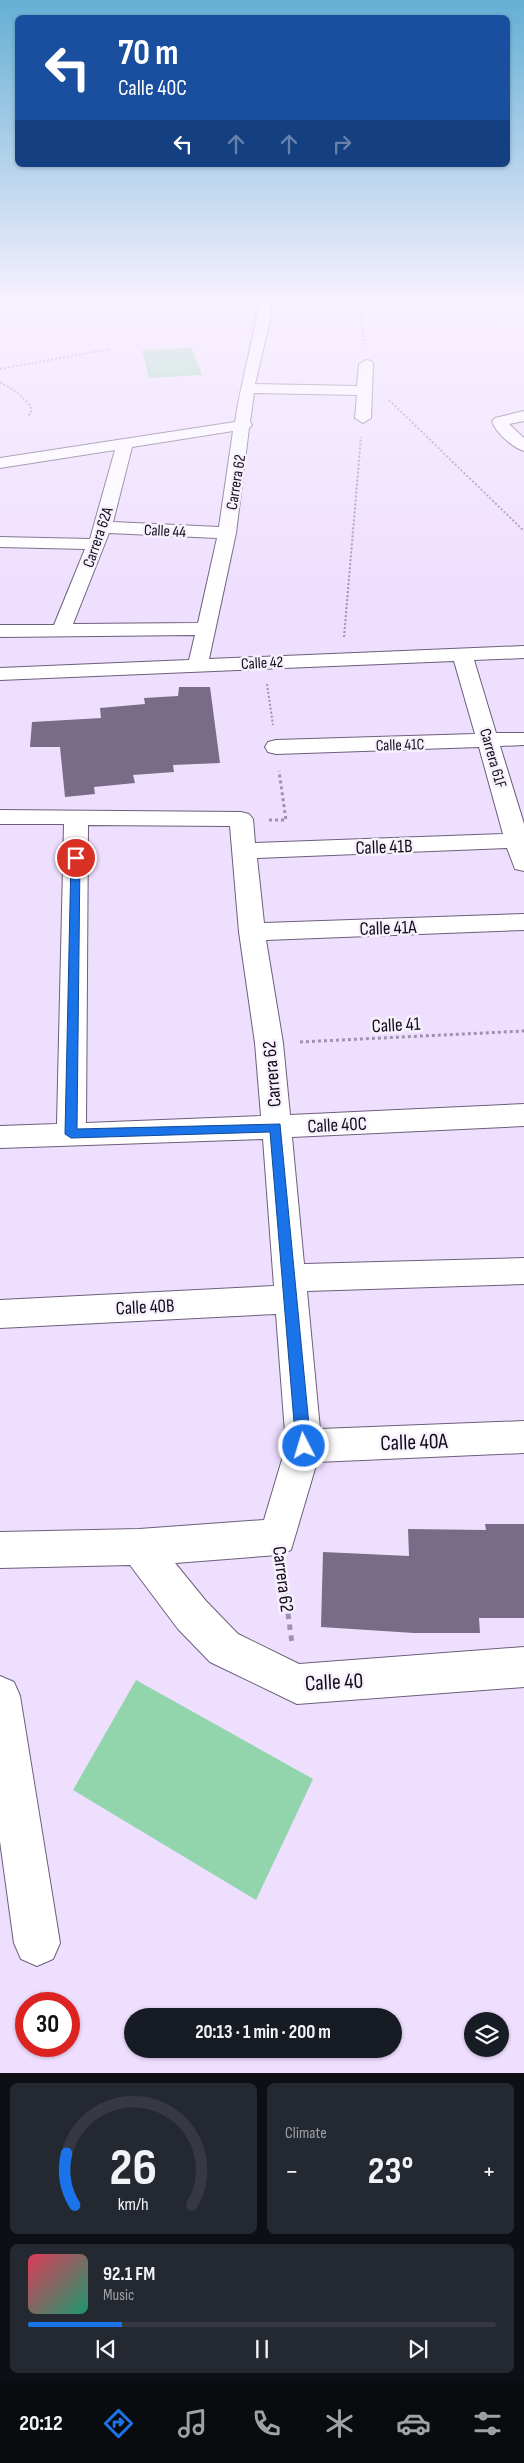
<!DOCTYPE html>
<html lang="en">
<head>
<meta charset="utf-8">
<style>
	:root { --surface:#171b24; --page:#242831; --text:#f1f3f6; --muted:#9ea1a6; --line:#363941; --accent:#1a73e8 }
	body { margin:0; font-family:"Sofia Sans Condensed",sans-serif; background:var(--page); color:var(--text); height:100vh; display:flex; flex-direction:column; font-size:19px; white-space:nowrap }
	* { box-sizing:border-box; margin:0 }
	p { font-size:16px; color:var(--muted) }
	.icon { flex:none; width:28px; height:28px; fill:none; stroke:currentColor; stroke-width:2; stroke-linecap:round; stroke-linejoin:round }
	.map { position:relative; height:2073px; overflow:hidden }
	.side { display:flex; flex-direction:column; gap:10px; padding:10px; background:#0d0f14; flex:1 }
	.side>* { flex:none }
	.guide { position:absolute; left:15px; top:15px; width:495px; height:152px; border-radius:8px; box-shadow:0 1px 4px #0004; background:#1a4fa0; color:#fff; overflow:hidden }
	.controls { position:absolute; left:464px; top:2012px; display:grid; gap:10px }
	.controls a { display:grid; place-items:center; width:45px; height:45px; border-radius:50%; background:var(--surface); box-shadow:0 1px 4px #0004; font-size:25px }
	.speed { position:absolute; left:15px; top:1992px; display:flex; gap:10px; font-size:25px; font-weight:700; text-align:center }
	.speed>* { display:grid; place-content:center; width:65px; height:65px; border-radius:50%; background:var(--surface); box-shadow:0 1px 4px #0004; line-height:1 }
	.speed .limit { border:8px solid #d22; background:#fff; color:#111 }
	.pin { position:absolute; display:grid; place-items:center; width:42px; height:42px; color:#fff; margin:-21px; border:2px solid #fff; border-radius:50%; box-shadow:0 1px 5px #0007 }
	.me { position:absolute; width:55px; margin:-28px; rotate:355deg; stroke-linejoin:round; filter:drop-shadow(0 0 4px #0008) }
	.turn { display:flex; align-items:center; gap:18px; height:105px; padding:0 20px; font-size:22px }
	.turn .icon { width:65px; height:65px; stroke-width:2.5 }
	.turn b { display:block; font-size:35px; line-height:42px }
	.lanes { display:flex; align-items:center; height:48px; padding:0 20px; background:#0003; justify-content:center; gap:25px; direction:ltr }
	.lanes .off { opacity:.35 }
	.big { font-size:38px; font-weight:700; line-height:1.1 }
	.side .tile { flex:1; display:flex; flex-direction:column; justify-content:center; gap:8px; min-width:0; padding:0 18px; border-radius:8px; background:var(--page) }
	.side .dial { align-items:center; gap:0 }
	.dial svg { height:130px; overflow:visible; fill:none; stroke:var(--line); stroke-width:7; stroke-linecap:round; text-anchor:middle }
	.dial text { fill:var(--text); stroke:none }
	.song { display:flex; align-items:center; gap:15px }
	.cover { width:60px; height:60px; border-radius:8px; background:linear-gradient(135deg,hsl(350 70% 55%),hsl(160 70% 35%)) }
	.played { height:5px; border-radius:2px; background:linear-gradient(90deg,var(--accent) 20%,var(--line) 20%) }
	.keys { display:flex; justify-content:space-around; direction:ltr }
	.heat { display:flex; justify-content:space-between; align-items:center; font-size:28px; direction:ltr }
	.side .tiles { flex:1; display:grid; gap:10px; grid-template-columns:1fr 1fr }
	.tile:last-child { grid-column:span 2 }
	.trip { position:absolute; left:124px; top:2008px; width:278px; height:50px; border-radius:25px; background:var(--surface); box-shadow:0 1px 4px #0004; font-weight:700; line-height:50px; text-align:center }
	.tabs { display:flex; height:80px; justify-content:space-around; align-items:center; background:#090b0e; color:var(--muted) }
	.tabs .icon { width:35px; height:35px }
	.tabs .selected { color:var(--accent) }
	.tabs b { font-size:22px; color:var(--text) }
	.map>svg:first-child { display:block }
	.green { fill:#92d4ac }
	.building { fill:#796c87 }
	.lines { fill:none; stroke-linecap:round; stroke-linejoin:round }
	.minor-casing { stroke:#6c5f7a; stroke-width:2 }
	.path-far2 { stroke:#9f93ac; stroke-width:2; stroke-dasharray:2 2; stroke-linecap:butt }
	.path-far1 { stroke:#9f93ac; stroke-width:3; stroke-dasharray:3 3; stroke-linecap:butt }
	.path { stroke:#9f93ac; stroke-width:5; stroke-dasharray:5.5 5.5; stroke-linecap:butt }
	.minor { fill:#fff; fill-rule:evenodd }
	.route { fill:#1a73e8; stroke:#114b97 }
	.labels { text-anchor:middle; stroke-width:5; stroke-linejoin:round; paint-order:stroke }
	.far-street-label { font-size:16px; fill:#130d18; stroke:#f7f1fe }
	.street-label { font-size:19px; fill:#130d18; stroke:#f7f1fe }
	.near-street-label { font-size:22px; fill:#130d18; stroke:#f7f1fe }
</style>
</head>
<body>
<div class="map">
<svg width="524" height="2073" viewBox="0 0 524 2073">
	<rect width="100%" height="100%" fill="#efdfff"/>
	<!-- green -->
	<g class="green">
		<polygon points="192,348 202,375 149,378 142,350"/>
		<polygon points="136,1680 313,1779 256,1900 73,1790"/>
	</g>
	<!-- building -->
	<g class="building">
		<polygon points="179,687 210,687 220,763 173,765 174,772 133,775 135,783 94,787 95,794 65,797 60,747 30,747 32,722 101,718 100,708 145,704 144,698 178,696"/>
		<polygon points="485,1524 524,1524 524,1618 479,1618 480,1633 414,1633 321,1627 323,1552 409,1556 408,1529 486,1530"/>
	</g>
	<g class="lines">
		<!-- minor casing -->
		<g class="minor-casing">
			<g id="minor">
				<path d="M 259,299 L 271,299 L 270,320 L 255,384 L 357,386 L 359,364 L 366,360 L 371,361 L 373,364 L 371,418 L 363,423 L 355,418 L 357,395 L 254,393 L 250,422 L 252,425 L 249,428 L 236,533 L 209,659 L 524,646 L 524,658 L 474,660 L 496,733 L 524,733 L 524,745 L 500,746 L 524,824 L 524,871 L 515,869 L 507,848 L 257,858 L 264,923 L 524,914 L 524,930 L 266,940 L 283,1043 L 290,1115 L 524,1104 L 524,1126 L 292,1137 L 304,1264 L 524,1258 L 524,1284 L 307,1291 L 320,1429 L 524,1421 L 524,1453 L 317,1462 L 291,1550 L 278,1555 L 175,1563 L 206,1601 L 238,1634 L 299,1664 L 524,1647 L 524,1687 L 297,1704 L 210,1662 L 178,1629 L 130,1565 L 0,1568 L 0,1532 L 139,1529 L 264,1520 L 286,1446 L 276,1314 L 0,1328 L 0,1300 L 274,1286 L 263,1139 L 0,1148 L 0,1126 L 57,1124 L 64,824 L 0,824 L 0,810 L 241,812 L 249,814 L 253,819 L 255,843 L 503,834 L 479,747 L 276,754 L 268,752 L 265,747 L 268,742 L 276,740 L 475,734 L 454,661 L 0,680 L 0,668 L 189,660 L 195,635 L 0,637 L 0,625 L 54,625 L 85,549 L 0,547 L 0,537 L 90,539 L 115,450 L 0,468 L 0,458 L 235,422 C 241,381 254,340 259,299 ZM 233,431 L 219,527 L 113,522 L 132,447 ZM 109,533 L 217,538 L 198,623 L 73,624 ZM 88,825 L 230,826 L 239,932 L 255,1043 L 261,1116 L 86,1123 Z"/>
				<path d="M 524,411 L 524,421 L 509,424 L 524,438 L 524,451 C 513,448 495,432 492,421 L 495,418 Z"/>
				<polygon points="0,1676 14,1682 20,1696 60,1943 53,1959 37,1966 21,1959 14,1943 0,1841"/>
			</g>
		</g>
		<!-- path-far2 -->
		<g class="path-far2">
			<polyline points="360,299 364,346"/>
			<polyline points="0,369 110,349"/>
			<polyline points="0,382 17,392 31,406 31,413 27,417"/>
			<polyline points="389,400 524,531"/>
			<polyline points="344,637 361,437"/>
			<polyline points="267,684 273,725"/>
		</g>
		<!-- path-far1 -->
		<g class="path-far1">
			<polyline points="269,820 286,820 279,771"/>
			<polyline points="300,1042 524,1031"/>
		</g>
		<!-- path -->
		<polyline class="path" points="282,1570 292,1643"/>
		<!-- minor -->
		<use href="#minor" class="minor"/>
	</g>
	<!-- sky -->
	<linearGradient id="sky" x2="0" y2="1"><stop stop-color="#64afd4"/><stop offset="0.51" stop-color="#f8f1ff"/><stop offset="1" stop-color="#f8f1ff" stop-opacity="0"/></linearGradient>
	<rect width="524" height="589" fill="url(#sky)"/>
	<!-- route -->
	<polygon class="route" points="76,855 80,858 77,1129 280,1124 311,1446 309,1450 304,1452 298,1450 296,1446 270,1132 71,1138 65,1134 71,858"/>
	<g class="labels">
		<!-- far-street labels -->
		<g class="far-street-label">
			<text transform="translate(235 482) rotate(-81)" y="6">Carrera 62</text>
			<text transform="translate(165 530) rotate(3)" y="6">Calle 44</text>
			<text transform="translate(97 537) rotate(-71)" y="6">Carrera 62A</text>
			<text transform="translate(262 662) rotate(-3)" y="6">Calle 42</text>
			<text transform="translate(400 744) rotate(-2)" y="6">Calle 41C</text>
			<text transform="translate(494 758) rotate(74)" y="6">Carrera 61F</text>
		</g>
		<!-- street labels -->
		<g class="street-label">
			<text transform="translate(384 846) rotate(-2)" y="7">Calle 41B</text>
			<text transform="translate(388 927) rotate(-2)" y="7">Calle 41A</text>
			<text transform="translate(396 1024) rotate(-3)" y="7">Calle 41</text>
			<text transform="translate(271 1074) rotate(-95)" y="7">Carrera 62</text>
			<text transform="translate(337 1124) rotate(-3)" y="7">Calle 40C</text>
			<text transform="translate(145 1306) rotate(-3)" y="7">Calle 40B</text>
			<text transform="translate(284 1579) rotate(83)" y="7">Carrera 62</text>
		</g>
		<!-- near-street labels -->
		<g class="near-street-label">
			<text transform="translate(414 1441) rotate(-2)" y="8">Calle 40A</text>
			<text transform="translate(334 1681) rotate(-3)" y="8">Calle 40</text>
		</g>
	</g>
</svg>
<div class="controls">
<a><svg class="icon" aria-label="layers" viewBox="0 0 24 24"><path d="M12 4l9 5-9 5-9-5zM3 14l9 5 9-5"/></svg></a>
</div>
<div class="speed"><div class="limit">30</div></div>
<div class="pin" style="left:76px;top:858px;background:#d93025"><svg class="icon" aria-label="arrive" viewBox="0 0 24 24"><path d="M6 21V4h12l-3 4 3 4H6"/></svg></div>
<svg class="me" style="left:304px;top:1446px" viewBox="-20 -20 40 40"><circle r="17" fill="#1a73e8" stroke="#fff" stroke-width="3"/><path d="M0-11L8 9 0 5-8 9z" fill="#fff"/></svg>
<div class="trip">20:13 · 1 min · 200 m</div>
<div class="guide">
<div class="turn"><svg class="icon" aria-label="left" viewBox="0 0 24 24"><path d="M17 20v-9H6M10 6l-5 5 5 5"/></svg><div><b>70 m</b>Calle 40C</div></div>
<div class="lanes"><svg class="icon" aria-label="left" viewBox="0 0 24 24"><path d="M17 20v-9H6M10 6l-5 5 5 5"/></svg><svg class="icon off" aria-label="ahead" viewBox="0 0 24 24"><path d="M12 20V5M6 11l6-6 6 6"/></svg><svg class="icon off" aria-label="ahead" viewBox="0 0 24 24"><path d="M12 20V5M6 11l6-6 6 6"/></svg><svg class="icon off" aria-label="right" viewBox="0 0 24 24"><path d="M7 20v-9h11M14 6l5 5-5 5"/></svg></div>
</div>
</div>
<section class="side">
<div class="tiles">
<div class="tile dial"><svg viewBox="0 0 100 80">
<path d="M14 69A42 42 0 1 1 86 69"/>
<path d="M14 69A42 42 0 0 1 9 37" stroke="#1a73e8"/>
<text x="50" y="56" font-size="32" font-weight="700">26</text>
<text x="50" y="72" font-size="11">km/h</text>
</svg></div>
<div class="tile"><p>Climate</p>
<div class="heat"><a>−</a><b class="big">23°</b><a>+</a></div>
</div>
<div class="tile">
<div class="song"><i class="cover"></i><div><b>92.1 FM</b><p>Music</p></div></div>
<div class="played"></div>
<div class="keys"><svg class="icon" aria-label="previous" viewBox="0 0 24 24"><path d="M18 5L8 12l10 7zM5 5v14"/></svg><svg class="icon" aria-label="pause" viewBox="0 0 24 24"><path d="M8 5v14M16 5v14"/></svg><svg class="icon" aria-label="next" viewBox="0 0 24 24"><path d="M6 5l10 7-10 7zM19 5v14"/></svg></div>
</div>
</div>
</section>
<nav class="tabs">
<b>20:12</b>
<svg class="icon selected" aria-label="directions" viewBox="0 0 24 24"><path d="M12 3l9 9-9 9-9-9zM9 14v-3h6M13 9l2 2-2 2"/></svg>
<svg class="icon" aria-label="music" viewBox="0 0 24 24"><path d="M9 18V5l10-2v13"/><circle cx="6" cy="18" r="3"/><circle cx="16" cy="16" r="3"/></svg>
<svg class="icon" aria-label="phone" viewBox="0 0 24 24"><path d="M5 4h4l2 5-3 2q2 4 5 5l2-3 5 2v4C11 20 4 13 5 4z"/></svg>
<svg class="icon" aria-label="climate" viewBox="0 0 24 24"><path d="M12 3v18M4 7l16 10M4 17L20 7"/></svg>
<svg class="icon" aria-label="car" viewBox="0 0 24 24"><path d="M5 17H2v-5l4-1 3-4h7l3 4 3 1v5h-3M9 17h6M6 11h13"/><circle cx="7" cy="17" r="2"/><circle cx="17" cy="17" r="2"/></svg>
<svg class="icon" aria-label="filters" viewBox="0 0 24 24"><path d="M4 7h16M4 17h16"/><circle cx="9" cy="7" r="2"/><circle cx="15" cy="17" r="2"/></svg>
</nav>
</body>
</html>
